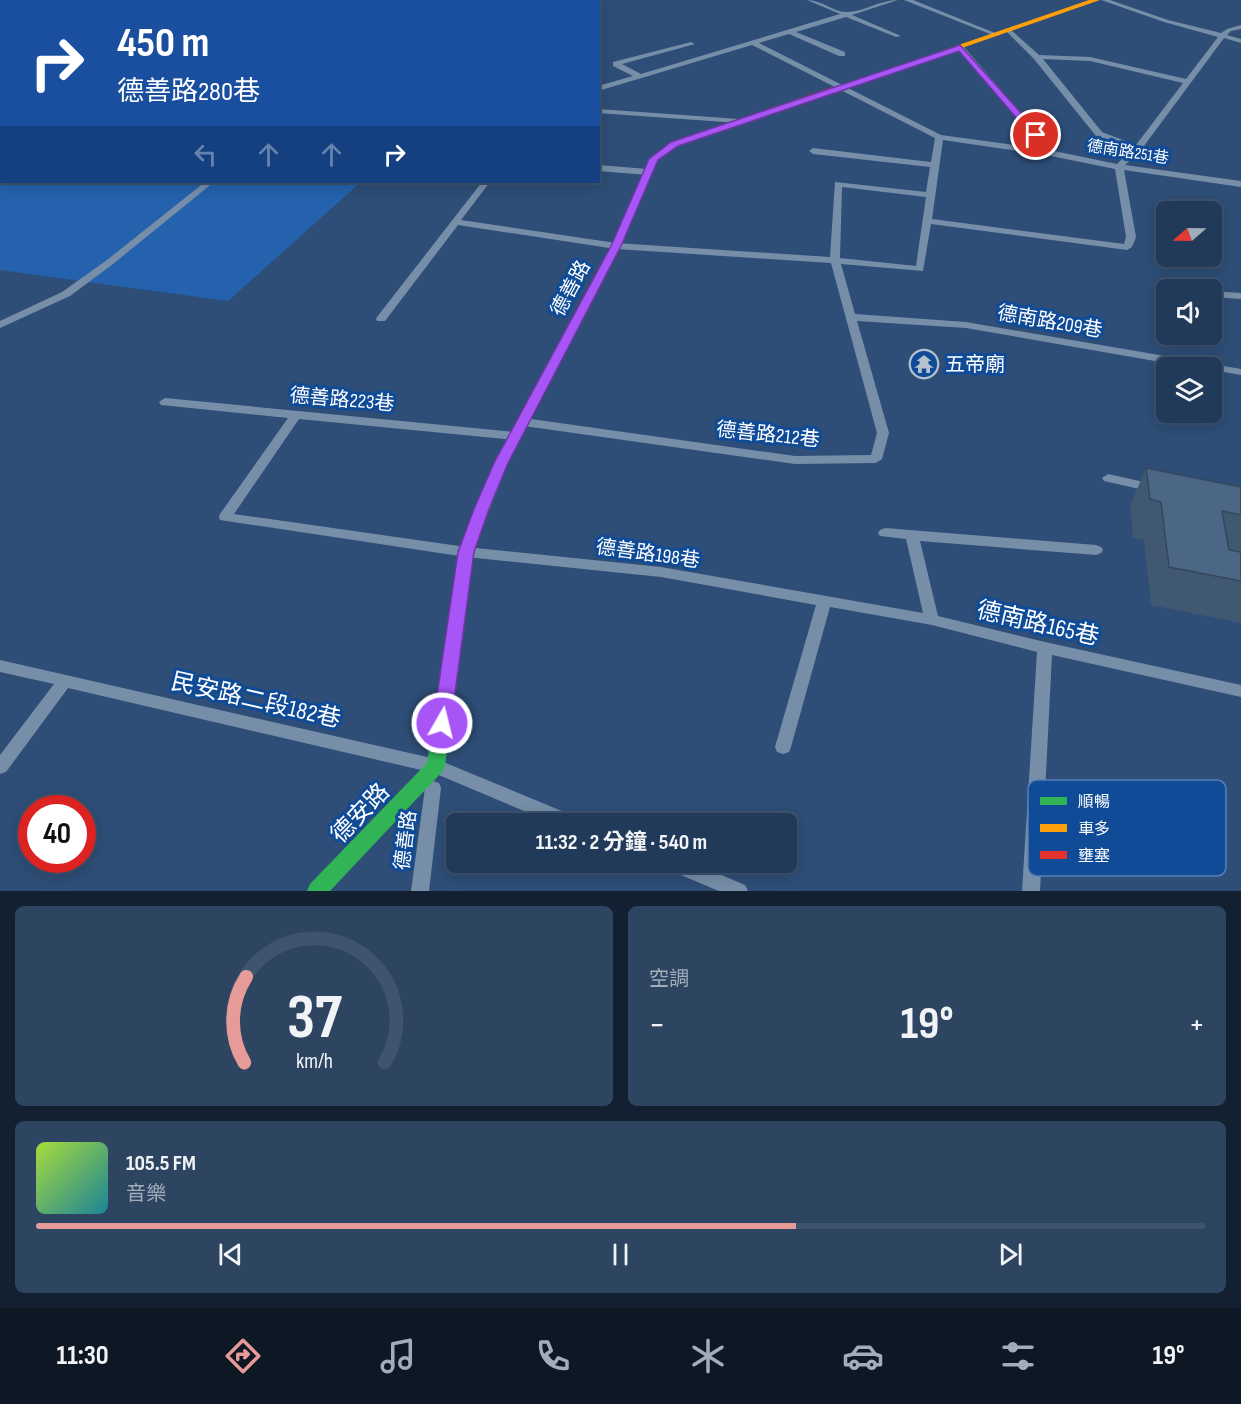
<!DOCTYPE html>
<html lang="zh-TW">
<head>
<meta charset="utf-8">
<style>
	:root { --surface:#223a59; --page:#2e4562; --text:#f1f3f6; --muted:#a2adba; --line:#3f546f; --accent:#e69b98 }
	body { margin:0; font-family:"Sofia Sans Condensed","Noto Sans TC",sans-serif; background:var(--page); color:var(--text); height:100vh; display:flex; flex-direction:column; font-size:22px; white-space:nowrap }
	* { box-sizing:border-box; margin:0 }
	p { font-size:20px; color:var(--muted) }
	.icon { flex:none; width:33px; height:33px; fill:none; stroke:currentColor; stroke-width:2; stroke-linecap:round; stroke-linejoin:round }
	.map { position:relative; height:891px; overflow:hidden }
	.side { display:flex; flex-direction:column; gap:15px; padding:15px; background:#132031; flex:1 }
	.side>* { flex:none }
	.hud { position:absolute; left:0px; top:0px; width:600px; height:183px; box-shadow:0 3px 15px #0003,0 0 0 2px var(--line); background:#1a4fa0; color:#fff; overflow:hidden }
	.needle { width:39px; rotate:250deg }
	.controls { position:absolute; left:1156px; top:201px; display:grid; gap:12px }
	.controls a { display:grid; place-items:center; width:66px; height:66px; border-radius:9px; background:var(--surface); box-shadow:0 3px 15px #0003,0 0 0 2px var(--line); font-size:30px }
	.speed { position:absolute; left:18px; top:795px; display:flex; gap:12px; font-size:30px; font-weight:700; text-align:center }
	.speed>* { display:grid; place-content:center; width:78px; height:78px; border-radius:50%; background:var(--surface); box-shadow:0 3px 15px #0003,0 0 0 2px var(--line); line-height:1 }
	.speed .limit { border:9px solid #d22; background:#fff; color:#111 }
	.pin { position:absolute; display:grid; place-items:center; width:51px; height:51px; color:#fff; margin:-26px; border:3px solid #fff; border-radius:50%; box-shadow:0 2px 6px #0007 }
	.me { position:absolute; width:66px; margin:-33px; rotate:8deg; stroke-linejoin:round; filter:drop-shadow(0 0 4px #0008) }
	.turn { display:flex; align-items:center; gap:21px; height:126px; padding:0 18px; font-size:27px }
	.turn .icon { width:78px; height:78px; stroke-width:2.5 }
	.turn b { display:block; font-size:42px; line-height:51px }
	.lanes { display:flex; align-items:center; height:57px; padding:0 18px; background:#0003; justify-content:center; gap:30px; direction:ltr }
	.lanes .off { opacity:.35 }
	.big { font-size:45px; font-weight:700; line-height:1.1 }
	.side .card { flex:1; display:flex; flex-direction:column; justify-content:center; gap:9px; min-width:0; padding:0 21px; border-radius:9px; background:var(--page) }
	.side .dial { align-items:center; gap:0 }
	.dial svg { height:156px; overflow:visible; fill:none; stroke:var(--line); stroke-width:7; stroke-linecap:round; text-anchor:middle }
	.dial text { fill:var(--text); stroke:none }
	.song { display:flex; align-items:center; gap:18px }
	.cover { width:72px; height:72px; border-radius:9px; background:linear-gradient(135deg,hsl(80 70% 55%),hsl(190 70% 35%)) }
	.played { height:6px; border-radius:3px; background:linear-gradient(90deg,var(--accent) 65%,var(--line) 65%) }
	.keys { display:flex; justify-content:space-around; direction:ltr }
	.heat { display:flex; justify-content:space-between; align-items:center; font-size:33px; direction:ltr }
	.side .tiles { flex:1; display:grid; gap:15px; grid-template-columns:1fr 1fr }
	.card:last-child { grid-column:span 2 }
	.trip { position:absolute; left:446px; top:813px; width:351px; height:60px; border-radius:9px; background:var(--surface); box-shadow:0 3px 15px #0003,0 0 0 2px var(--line); font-weight:700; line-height:60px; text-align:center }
	.dock { display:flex; height:96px; justify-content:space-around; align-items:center; background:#0e1724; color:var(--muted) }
	.dock .icon { width:42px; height:42px }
	.dock .selected { color:var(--accent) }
	.dock b { font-size:27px; color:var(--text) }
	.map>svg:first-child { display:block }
	.green { fill:#2462ad }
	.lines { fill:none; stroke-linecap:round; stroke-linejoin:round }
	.lane { fill:#778ea9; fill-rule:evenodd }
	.fast { fill:#30b455; fill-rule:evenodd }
	.slow { fill:#ff9f0a; fill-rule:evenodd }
	.jam { fill:#e5322d; fill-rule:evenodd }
	.wall { fill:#415873 }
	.building { fill:#4c6686; stroke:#35475e; stroke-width:1.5 }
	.route { fill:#a855f7; stroke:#6d37a1; stroke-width:1.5 }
	.labels { text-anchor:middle; stroke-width:6; stroke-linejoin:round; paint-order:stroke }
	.far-street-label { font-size:16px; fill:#fff; stroke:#0f4b96 }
	.street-label { font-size:20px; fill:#fff; stroke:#0f4b96 }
	.poi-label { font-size:20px; fill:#fff; stroke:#0f4b96; text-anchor:start }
	.near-street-label { font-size:24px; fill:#fff; stroke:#0f4b96 }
	.key { fill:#0f4b96; stroke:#5781b6; stroke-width:1.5 }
	.key-label { font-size:16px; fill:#fff }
</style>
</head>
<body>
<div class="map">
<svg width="1241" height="891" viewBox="0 0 1241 891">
	<rect width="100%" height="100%" fill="#2e4e77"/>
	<!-- green -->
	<polygon class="green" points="0,10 2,182 361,182 228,301 0,270"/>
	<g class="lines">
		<!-- lane -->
		<g class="lane">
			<rect x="409" y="0" width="6" height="2"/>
			<polygon points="431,0 438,0 430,2"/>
			<path d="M 807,0 C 822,0 835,13 847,12 C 863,12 880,0 898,0 L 852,15 L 901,36 L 896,37 L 846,17 L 796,32 L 845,52 L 845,56 L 839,56 L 789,34 L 759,43 L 941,135 L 1044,149 L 957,47 L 963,46 L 1054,151 L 1117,164 L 1132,149 L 1096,136 L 1034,59 L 1006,31 L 1006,29 L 1010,29 L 1039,55 L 1090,57 L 1186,79 L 1218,37 L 1164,22 L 1101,0 L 1110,0 L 1168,20 L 1221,33 L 1227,29 L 1241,25 L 1241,29 L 1231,31 L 1227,35 L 1241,39 L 1241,43 L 1224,38 L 1141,150 L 1125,165 L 1241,181 L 1241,187 L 1124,170 L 1136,237 L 1132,247 L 1127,250 L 931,224 L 923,271 L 841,264 L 855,314 L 966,322 L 1241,369 L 1241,375 L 1212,370 L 1212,368 L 1195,368 L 966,328 L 857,321 L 889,433 L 882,459 L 876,463 L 795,464 L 524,426 L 518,422 L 524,418 L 795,456 L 871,455 L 877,433 L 831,263 L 616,249 L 458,225 L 385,321 L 377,321 L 376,319 L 377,317 L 482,182 L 490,182 L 461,220 L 616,243 L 830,257 L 835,182 L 926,192 L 930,167 L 813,154 L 809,151 L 813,148 L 931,162 L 935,138 L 752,45 L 598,91 L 598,86 L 633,76 L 613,66 L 613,62 L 691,42 L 695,44 L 622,64 L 641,74 L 840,14 ZM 1043,59 L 1090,61 L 1183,83 L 1136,145 L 1102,132 ZM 943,140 L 1051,156 L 1115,169 L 1126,237 L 1124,244 L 932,219 ZM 842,187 L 926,197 L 916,266 L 840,258 Z"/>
			<polygon points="904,0 913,0 1000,35 995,36"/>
			<polygon points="598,109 739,119 743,121 739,123 598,113"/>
			<polygon points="598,165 648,169 652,172 648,175 598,171"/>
			<polygon points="205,182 214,182 113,264 70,296 0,328 0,321 62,292 107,260"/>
			<polygon points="1165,287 1171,288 1172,290 1167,290 1167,293 1161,292 1161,288"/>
			<polygon points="1212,291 1241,293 1241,299 1212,297"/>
			<polygon points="165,398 515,432 521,436 515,440 299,419 234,514 466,547 661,567 923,613 906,539 880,536 878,533 880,530 885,528 1096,545 1101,547 1103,550 1101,553 1096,555 920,541 938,616 1045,642 1241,685 1241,697 1052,655 1040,891 1022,891 1037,652 932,625 830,607 791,747 789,752 783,754 777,752 775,747 816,605 661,577 466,557 220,520 219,517 220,514 288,418 161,405 159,402"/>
			<polygon points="1108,474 1153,484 1159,488 1153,492 1104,481 1102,478"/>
			<polygon points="0,660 436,759 581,819 583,824 555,824 434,773 68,688 6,772 0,774 0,755 54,684 0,672"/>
			<polygon points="433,781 439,783 441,788 429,891 411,891 425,788 427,783"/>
			<polygon points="662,862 691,862 745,885 748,891 719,891 664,868"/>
		</g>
		<!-- fast -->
		<polygon class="fast" points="563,342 569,346 508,463 473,552 445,766 442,772 330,891 307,891 310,884 427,763 459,552 494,463 557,346"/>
		<!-- slow -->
		<polygon class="slow" points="1089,0 1100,0 835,92 828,90"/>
		<!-- jam -->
		<polygon class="jam" points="832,87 836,90 835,92 678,146 658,160 621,246 569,346 563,350 559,349 557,346 611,246 649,159 672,142"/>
	</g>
	<!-- wall -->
	<polygon class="wall" points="1146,468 1241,487 1241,623 1151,605 1144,540 1133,538 1130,506"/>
	<!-- building -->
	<polygon class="building" points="1146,468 1241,487 1241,515 1222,511 1229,550 1241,552 1241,581 1169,567 1161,502 1150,499"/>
	<!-- route -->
	<polygon class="route" points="960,45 1039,133 1039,137 1033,137 959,51 678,146 658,160 621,246 508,463 489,509 474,552 451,723 448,729 442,731 436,729 433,723 458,552 474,509 494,463 611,246 649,159 671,142"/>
	<!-- icons -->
	<defs>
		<g id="temple-ring" transform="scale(1.5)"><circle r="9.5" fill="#0f4b96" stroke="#b6c1cf" stroke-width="1.5"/><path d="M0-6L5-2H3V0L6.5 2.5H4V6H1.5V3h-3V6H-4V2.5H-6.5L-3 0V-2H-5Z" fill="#b6c1cf"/></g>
	</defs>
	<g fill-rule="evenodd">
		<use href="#temple-ring" x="924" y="364"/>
	</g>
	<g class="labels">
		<!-- far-street labels -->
		<g class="far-street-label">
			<text transform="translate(1128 151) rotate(9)" y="6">德南路251巷</text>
		</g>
		<!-- street labels -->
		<g class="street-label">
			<text transform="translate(570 288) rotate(-62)" y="7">德善路</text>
			<text transform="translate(1050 321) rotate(10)" y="7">德南路209巷</text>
			<text transform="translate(342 399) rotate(5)" y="7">德善路223巷</text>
			<text transform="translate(768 434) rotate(6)" y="7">德善路212巷</text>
			<text transform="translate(648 553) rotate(8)" y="7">德善路198巷</text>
			<text transform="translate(405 840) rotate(-83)" y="7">德善路</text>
		</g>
		<!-- poi labels -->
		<g class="poi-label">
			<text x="945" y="371">五帝廟</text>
		</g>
		<!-- near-street labels -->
		<g class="near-street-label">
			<text transform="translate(1038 623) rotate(13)" y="8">德南路165巷</text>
			<text transform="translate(256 700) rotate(13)" y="8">民安路二段182巷</text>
			<text transform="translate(360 813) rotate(-46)" y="8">德安路</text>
		</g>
	</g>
	<!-- legend -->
	<rect x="1028" y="780" width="198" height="96" rx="9" class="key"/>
	<rect x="1040" y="797" width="27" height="8" fill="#30b455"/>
	<rect x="1040" y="824" width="27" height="8" fill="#ff9f0a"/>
	<rect x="1040" y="851" width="27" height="8" fill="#e5322d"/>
	<g class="key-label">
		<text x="1078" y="807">順暢</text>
		<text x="1078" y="834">車多</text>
		<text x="1078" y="861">壅塞</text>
	</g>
</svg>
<div class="controls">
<a><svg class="needle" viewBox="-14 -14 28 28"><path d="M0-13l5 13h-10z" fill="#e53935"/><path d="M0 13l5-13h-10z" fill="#a2adba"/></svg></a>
<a><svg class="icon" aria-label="sound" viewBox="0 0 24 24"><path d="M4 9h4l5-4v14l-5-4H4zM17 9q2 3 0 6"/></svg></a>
<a><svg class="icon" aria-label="layers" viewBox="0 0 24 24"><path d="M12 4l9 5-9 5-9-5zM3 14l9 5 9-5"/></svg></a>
</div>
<div class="speed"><div class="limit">40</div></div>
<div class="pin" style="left:1036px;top:135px;background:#d93025"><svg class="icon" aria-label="arrive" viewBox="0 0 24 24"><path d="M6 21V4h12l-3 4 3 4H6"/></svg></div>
<svg class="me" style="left:442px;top:723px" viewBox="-20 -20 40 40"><circle r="17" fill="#a855f7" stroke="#fff" stroke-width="3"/><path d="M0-11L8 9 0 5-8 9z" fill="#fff"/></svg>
<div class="trip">11:32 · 2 分鐘 · 540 m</div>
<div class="hud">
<div class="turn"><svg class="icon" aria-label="right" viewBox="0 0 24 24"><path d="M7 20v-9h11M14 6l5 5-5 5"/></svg><div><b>450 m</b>德善路280巷</div></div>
<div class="lanes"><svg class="icon off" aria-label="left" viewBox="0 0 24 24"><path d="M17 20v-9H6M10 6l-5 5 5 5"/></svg><svg class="icon off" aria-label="ahead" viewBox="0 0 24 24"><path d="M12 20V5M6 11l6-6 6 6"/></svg><svg class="icon off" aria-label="ahead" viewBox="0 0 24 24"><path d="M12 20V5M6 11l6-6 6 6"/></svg><svg class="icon" aria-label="right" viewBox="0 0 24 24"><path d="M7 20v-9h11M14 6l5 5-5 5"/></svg></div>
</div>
</div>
<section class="side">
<div class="tiles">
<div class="card dial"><svg viewBox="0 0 100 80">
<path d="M14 69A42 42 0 1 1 86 69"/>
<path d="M14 69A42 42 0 0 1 15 25" stroke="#e69b98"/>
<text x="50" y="56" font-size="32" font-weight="700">37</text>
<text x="50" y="72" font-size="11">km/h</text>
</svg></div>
<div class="card"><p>空調</p>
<div class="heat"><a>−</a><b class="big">19°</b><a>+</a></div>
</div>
<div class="card">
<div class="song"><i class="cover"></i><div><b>105.5 FM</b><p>音樂</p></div></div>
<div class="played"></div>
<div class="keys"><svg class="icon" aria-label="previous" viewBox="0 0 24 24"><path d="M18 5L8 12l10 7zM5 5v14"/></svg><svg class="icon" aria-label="pause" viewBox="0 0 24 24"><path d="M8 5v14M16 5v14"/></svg><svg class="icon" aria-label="next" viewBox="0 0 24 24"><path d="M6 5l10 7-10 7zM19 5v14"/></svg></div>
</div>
</div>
</section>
<nav class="dock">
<b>11:30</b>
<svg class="icon selected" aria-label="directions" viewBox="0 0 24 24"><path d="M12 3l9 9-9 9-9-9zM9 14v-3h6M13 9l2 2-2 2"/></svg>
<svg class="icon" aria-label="music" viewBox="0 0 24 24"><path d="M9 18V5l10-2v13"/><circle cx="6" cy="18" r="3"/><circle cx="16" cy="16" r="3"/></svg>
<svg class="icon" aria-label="phone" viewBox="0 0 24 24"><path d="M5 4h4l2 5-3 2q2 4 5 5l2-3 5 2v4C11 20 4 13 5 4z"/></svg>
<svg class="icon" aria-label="climate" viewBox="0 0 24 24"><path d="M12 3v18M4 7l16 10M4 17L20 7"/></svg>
<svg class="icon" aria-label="car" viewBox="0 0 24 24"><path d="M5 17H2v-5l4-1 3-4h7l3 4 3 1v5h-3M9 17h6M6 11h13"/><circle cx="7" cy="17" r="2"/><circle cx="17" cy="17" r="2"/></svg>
<svg class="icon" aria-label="filters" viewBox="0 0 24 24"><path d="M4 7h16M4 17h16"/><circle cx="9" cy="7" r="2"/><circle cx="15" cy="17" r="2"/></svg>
<b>19°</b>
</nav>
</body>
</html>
